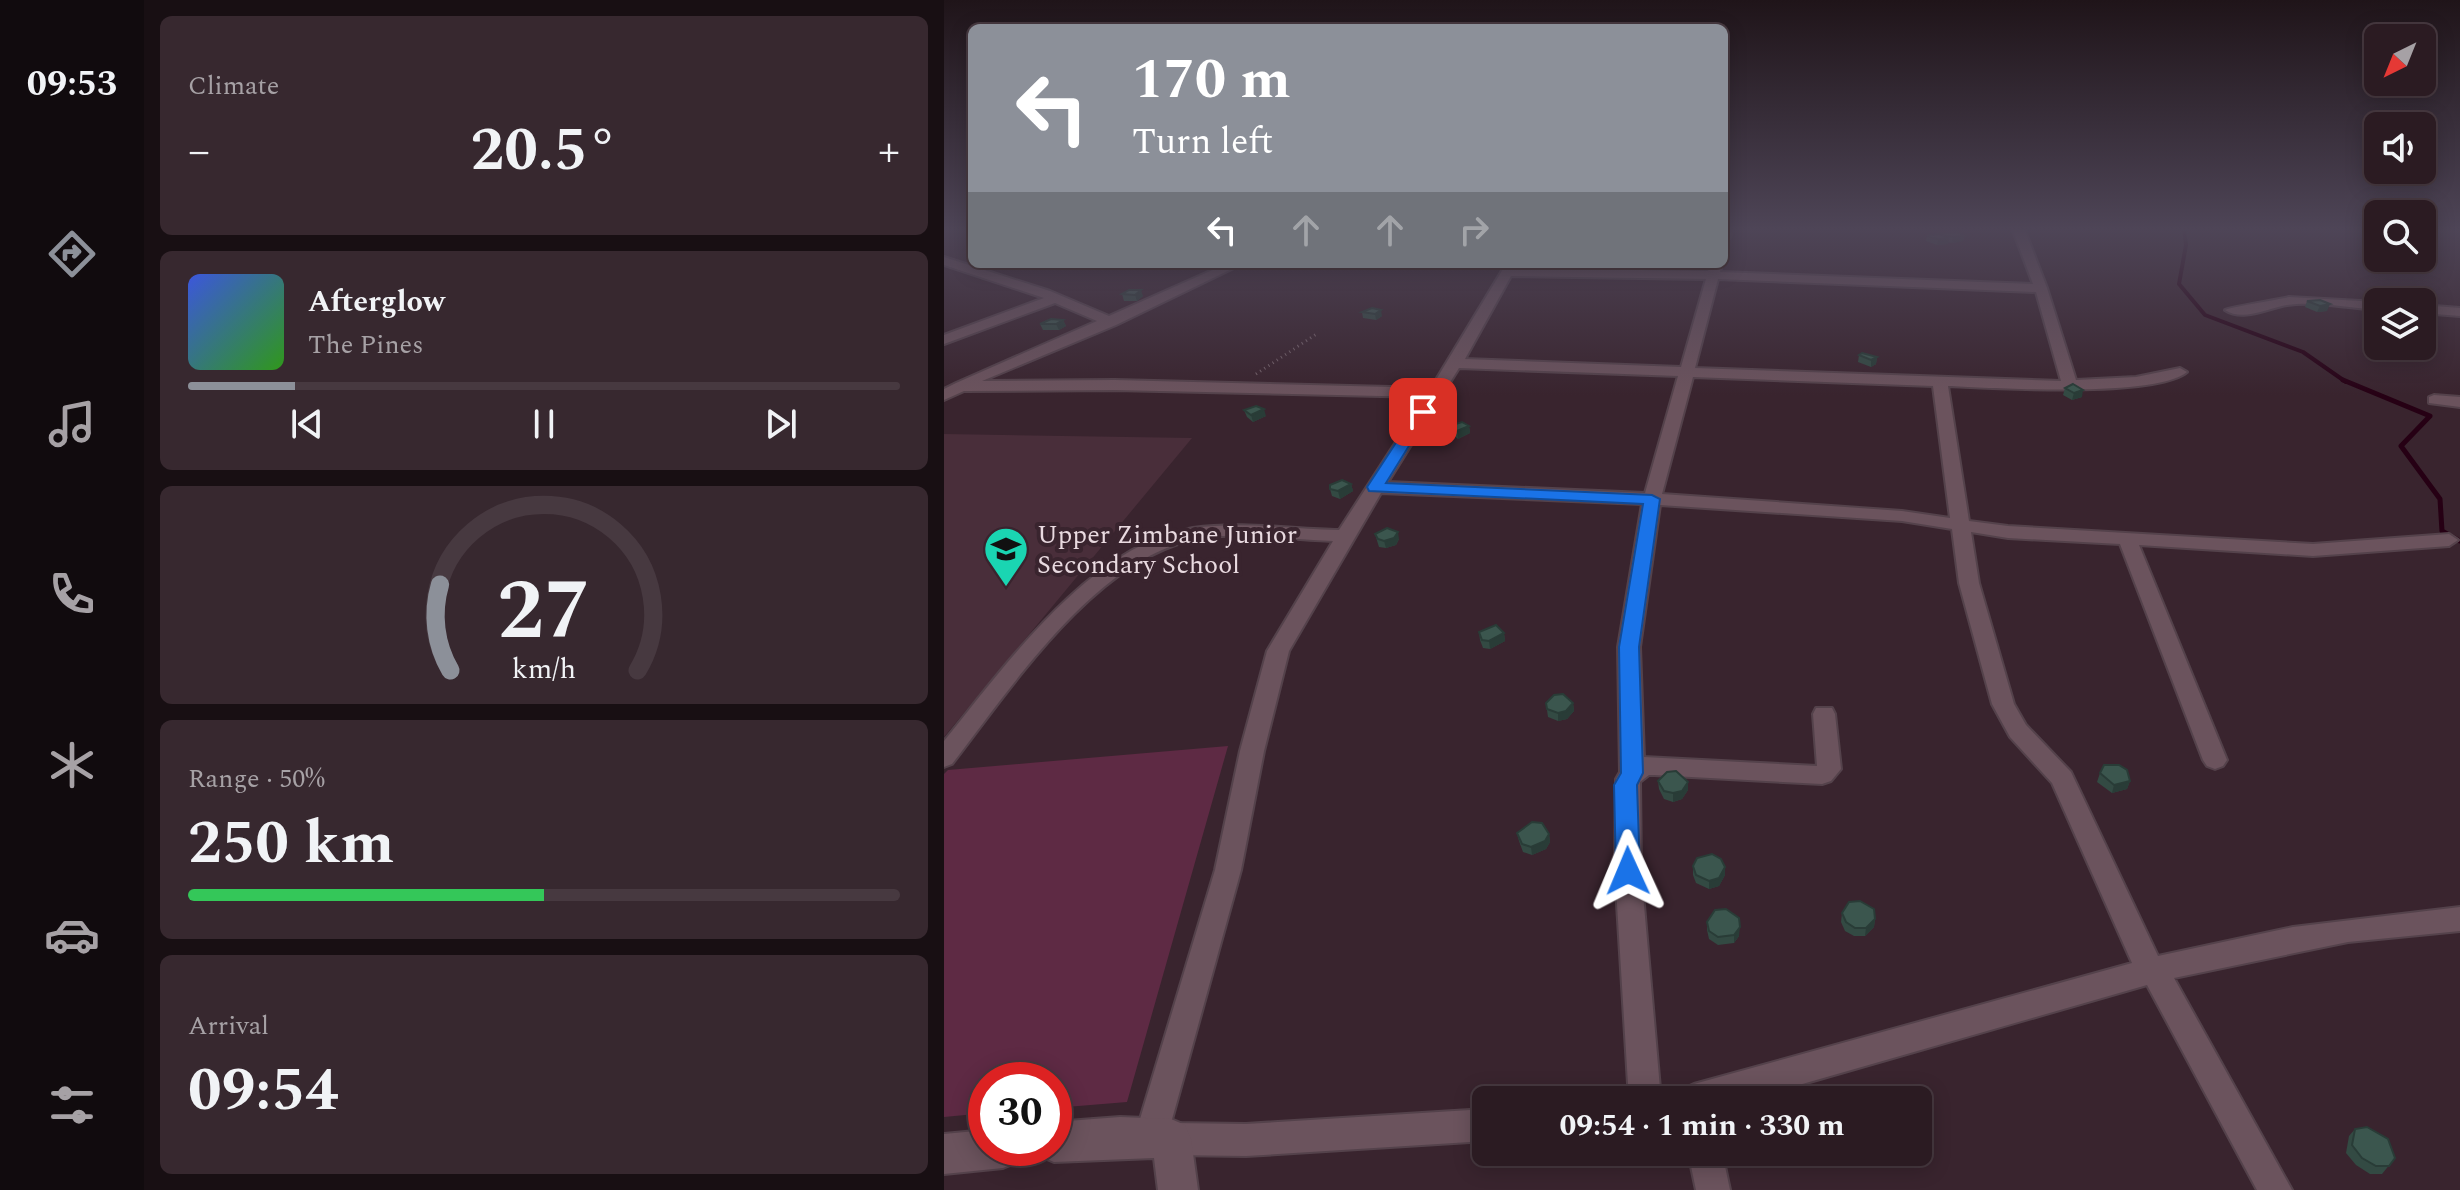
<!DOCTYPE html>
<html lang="en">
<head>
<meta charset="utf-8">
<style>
	:root { --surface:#2b1b22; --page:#37282f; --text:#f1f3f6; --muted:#a6a1a5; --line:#473940; --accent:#8c9099 }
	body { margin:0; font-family:Spectral,serif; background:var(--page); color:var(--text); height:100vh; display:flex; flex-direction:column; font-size:30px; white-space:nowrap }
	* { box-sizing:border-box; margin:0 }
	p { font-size:26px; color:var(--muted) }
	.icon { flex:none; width:44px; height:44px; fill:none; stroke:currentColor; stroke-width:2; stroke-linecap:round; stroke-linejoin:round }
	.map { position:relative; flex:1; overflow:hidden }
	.sheet { display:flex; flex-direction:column; gap:16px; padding:16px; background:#180f13; width:800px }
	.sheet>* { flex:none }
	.top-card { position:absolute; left:24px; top:24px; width:760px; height:244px; border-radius:12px; box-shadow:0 4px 20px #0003,0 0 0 2px var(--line); background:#8c9099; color:#fff; overflow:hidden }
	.needle { width:52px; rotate:223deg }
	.controls { position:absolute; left:1420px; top:24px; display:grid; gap:16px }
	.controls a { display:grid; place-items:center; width:72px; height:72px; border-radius:12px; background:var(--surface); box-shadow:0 4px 20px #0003,0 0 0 2px var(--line); font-size:40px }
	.speed { position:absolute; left:24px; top:1062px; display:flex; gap:16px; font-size:40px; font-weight:700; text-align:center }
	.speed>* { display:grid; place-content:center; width:104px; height:104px; border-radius:50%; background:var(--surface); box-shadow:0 4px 20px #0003,0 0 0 2px var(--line); line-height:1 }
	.speed .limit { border:12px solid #d22; background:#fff; color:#111 }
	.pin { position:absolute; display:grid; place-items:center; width:68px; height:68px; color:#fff; margin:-34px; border-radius:16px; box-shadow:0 4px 12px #0006 }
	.me { position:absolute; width:88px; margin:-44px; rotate:359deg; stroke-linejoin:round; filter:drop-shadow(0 0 6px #0008) }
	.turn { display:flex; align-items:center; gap:28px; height:168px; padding:0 32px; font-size:36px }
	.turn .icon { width:104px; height:104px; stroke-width:2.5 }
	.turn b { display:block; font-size:56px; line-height:68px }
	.lanes { display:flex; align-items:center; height:76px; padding:0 32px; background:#0003; justify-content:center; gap:40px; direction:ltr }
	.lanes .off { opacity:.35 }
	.big { font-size:60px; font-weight:700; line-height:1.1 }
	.sheet .card { flex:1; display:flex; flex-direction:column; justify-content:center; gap:12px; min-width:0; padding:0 28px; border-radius:12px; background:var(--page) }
	.sheet .dial { align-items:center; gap:0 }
	.dial svg { height:208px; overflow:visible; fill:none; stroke:var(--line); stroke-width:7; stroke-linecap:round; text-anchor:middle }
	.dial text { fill:var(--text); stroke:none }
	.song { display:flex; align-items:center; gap:24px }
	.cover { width:96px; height:96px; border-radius:12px; background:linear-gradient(135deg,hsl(230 70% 55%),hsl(110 70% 35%)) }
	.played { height:8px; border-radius:4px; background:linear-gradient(90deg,var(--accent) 15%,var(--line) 15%) }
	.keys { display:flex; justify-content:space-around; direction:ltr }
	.heat { display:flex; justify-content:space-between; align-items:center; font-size:44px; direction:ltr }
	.charge { height:12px; border-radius:6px; background:linear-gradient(90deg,#34c759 50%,var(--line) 0) }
	.trip { position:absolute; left:528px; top:1086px; width:460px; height:80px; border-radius:12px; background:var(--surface); box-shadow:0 4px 20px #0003,0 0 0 2px var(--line); font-weight:700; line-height:80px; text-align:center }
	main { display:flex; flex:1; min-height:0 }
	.menu { display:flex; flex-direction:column; width:144px; justify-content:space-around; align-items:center; background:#110b0e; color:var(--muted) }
	.menu .icon { width:56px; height:56px }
	.menu .selected { color:var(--accent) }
	.menu b { font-size:36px; color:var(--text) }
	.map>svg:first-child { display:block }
	.built { fill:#492e3a }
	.green { fill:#5e2a44 }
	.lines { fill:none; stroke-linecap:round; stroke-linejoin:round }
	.stream-far1 { stroke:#260014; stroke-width:4 }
	.stream { stroke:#260014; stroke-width:5 }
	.minor-casing { stroke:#54424b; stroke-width:4 }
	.tertiary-casing { stroke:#54424b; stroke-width:4 }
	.path { stroke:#76646c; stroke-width:3; stroke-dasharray:1 4; stroke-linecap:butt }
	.minor { fill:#6b535d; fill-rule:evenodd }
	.tertiary { fill:#6b535d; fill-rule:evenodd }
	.wall { fill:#334a43 }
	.shaded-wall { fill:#293c37 }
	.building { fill:#3b564e; stroke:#293c37; stroke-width:2 }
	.route { fill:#1a73e8; stroke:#114b97; stroke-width:2 }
	.labels { text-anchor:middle; stroke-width:8; stroke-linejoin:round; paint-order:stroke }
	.poi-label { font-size:26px; fill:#e9dae0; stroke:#39242e; text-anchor:start }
</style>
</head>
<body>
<main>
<nav class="menu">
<b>09:53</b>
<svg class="icon selected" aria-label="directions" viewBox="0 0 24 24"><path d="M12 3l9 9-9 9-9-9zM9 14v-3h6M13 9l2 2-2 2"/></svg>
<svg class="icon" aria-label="music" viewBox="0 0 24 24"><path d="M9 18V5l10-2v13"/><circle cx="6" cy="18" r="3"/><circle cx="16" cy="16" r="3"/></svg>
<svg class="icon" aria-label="phone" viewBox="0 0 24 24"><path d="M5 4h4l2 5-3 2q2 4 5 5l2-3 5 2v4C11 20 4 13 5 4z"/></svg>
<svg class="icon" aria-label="climate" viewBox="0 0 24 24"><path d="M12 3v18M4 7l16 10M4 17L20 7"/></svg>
<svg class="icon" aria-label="car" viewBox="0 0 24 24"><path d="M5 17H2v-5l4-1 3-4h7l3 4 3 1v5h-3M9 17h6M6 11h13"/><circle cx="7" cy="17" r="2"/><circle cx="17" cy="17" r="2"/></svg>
<svg class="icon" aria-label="filters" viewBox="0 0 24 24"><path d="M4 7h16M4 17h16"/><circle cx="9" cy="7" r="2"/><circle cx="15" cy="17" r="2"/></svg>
</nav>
<section class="sheet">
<div class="card"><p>Climate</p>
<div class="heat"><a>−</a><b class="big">20.5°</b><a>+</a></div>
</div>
<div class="card">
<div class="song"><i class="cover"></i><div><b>Afterglow</b><p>The Pines</p></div></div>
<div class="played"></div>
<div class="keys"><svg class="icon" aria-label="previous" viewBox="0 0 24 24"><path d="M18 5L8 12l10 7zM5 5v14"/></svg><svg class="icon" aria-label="pause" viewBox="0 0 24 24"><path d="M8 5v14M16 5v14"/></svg><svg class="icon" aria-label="next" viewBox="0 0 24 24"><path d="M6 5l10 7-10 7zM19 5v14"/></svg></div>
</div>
<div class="card dial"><svg viewBox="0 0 100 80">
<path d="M14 69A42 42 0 1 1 86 69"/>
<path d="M14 69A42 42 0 0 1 10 36" stroke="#8c9099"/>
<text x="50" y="56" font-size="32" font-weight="700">27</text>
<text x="50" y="72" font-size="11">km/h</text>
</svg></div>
<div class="card"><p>Range · 50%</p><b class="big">250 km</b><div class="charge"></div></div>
<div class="card"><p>Arrival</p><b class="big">09:54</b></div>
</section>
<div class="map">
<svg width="1516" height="1190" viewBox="0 0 1516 1190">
	<rect width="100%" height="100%" fill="#39242e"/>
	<!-- built -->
	<polygon class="built" points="0,434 248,438 0,737"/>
	<!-- green -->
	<polygon class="green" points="284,746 183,1102 110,1108 110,1080 42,1080 42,1113 0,1117 0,774 4,770"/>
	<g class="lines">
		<!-- stream-far1 -->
		<polyline class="stream-far1" points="1240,228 1242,245 1235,284 1261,315 1359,352 1402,382"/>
		<!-- stream -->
		<polyline class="stream" points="1399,380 1486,416 1457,446 1496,499 1498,531 1516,541"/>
		<!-- minor casing -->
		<g class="minor-casing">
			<g id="minor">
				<polygon points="780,228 789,228 786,238 780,241"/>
				<path d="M 1068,228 L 1080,228 L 1103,288 L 1132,380 L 1192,377 L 1236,368 L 1243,372 C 1212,398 1049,388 1004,386 L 1025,521 L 1064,526 L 1369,544 L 1505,534 L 1514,540 L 1505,546 L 1369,556 L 1195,545 L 1283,760 L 1279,766 L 1271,769 L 1263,766 L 1259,760 L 1176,544 L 1064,538 L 1027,532 L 1035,583 L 1070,704 L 1082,725 L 1127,772 L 1214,956 L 1349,927 L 1516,907 L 1516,931 L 1404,942 L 1230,978 L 1348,1190 L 1313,1190 L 1203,985 L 803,1100 L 734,1100 L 739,1089 L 750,1084 L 1188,963 L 1108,783 L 1066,737 L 1048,704 L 1015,583 L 1008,529 L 958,521 L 716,505 L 696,647 L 700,757 L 873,766 L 869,714 L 872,708 L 888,708 L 891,714 L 897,769 L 887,781 L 878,784 L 710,775 L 705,775 L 696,782 L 697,871 L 717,1100 L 685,1100 L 671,871 L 672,779 L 676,772 L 674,647 L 698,504 L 437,493 L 345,651 L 320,751 L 297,870 L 227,1123 L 302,1124 L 542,1109 L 542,1141 L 302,1156 L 227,1155 L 216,1151 L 206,1155 L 194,1151 L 190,1139 L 271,870 L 296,751 L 323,651 L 389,541 C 343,540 294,530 249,540 C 150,561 67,688 8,764 L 0,767 L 0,741 C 62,665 146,545 249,528 C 297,521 347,529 395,530 L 481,397 L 171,390 L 20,391 L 0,400 L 0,389 L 12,383 L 153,321 L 111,303 L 0,344 L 0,335 L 100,298 L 0,265 L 0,257 L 106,291 L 165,316 L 282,264 L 298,264 L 172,325 L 38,381 L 171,380 L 487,388 L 562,264 L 574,264 L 572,268 L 764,271 L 766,264 L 778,264 L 776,272 L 1089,284 ZM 567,276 L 762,279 L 737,367 L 521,359 ZM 774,279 L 1092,292 L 1117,381 L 751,368 ZM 515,368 L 734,376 L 701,493 L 444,482 ZM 749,377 L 989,386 L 1006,518 L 958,511 L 718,494 Z"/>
				<path d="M 1345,297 L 1434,302 L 1434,310 C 1405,308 1372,301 1343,305 C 1324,308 1299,322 1281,310 C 1286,307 1333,300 1345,297 Z"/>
				<polygon points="1478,305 1516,308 1516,316 1478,313"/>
				<polygon points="1490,395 1516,397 1516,407 1485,403 1485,397"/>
				<polygon points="744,1152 778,1152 786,1190 752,1190"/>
			</g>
		</g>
		<!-- tertiary casing -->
		<g class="tertiary-casing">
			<g id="tertiary">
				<polygon points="176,1117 227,1119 241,1125 247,1139 254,1190 214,1190 210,1158 110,1162 96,1156 93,1148 110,1148 110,1122"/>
				<polygon points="42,1130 42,1148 79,1148 73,1162 59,1168 0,1174 0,1134"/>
			</g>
		</g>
		<!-- path -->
		<polyline class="path" points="312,374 374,333"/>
		<!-- minor -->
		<use href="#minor" class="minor"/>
		<!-- tertiary -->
		<use href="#tertiary" class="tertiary"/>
	</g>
	<!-- wall -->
	<g class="wall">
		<polygon points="997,234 1020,236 1019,241 1008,243 1004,242 1004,244 993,245 982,241 983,236 997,235"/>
		<polygon points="178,294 199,296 193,301 180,301"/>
		<polygon points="1376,300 1383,311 1373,312 1361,307 1363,301"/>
		<polygon points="428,308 438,316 432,320 419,318 418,312"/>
		<polygon points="119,320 122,326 115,330 99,330 96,324"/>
		<polygon points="915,355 933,357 932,364 927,367 914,362"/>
		<polygon points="1121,388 1138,397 1128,400 1119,395"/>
		<polygon points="300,410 322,416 309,422 303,417"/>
		<polygon points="505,426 525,426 526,433 514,439 507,433"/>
		<polygon points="407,484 409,491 396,499 388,496 386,489"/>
		<polygon points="431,534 455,539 452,545 442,548 435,547"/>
		<polygon points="535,632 560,633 561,641 546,649 539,648 536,640"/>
		<polygon points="602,703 629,703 630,711 623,719 614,721 604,717"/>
		<polygon points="1156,773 1186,781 1183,789 1168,793 1153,782"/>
		<polygon points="714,781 744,790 738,799 729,802 720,799 715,789"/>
		<polygon points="573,833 605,834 606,842 602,849 588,855 579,852 575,841"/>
		<polygon points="749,866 781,867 781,875 775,886 765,889 752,883 749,875"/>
		<polygon points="898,913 931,919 930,927 921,936 910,936 901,931 897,922"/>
		<polygon points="763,922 795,936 790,943 774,945 765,939 763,930"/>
		<polygon points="1411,1129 1451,1158 1438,1174 1426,1174 1412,1165 1402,1153 1405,1136"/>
	</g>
	<!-- shaded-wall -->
	<g class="shaded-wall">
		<polygon points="1020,236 1019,241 1008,243 1009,237"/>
		<polygon points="1005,238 1004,244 993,245 994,239"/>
		<polygon points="197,290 199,296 193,301 191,295"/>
		<polygon points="1386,304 1383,311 1373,312 1376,306"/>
		<polygon points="437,310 438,316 432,320 431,314"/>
		<polygon points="119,320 122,326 115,330 112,324"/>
		<polygon points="933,357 932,364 927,367 927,360"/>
		<polygon points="1139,390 1138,397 1128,400 1130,393"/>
		<polygon points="320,409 322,416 309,422 307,415"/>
		<polygon points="525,426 526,433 514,439 513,431"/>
		<polygon points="407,484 409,491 396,499 394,491"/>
		<polygon points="454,532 455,539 452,545 442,548 440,541"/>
		<polygon points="560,633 561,641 546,649 545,641"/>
		<polygon points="629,703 630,711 623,719 614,721 614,713"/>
		<polygon points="1186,781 1183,789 1168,793 1170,785"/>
		<polygon points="744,782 744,790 738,799 729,802 729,793"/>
		<polygon points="605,834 606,842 602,849 588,855 587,847"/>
		<polygon points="781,867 781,875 775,886 765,889 765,881"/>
		<polygon points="931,919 930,927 921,936 922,928"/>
		<polygon points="796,927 795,936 790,943 790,935"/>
	</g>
	<!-- building -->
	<g class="building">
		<polygon points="1013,232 1020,236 1009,237 997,234"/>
		<polygon points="995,234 1005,238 994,239 983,236"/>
		<polygon points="185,290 197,290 191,295 178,294"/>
		<polygon points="1376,300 1386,304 1376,306 1363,301"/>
		<polygon points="428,308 437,310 431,314 418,312"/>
		<polygon points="107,319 119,320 112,324 96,324"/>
		<polygon points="918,353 933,357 927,360 915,355"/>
		<polygon points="1129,384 1139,390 1130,393 1121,388"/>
		<polygon points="312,406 320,409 307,415 300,410"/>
		<polygon points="518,422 525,426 513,431 505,426"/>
		<polygon points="398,480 407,484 394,491 386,489 386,485"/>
		<polygon points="443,528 454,532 450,538 440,541 434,539 431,534"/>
		<polygon points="552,625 560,633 545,641 538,640 535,632"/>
		<polygon points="619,694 629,703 622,711 614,713 603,709 602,703 610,695"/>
		<polygon points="1160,765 1175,765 1183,770 1186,781 1170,785 1156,773"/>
		<polygon points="732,771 744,782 738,791 729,793 720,791 714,781 723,772"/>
		<polygon points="588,822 598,823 605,834 601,841 587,847 578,844 573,833"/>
		<polygon points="768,854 777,859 781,867 775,878 765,881 752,875 749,866 753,858"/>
		<polygon points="916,901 930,909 931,919 922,928 911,928 902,922 898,913 905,902"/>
		<polygon points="782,909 795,918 796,927 790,935 774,937 765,931 763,922 771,910"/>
		<polygon points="1423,1127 1444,1139 1451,1158 1445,1166 1432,1166 1418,1158 1408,1145 1411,1129"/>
	</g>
	<!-- sky -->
	<linearGradient id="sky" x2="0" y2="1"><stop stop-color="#1f1419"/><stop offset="0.58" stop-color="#4e4557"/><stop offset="1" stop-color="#4e4557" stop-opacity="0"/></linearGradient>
	<rect width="1516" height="395" fill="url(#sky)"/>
	<!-- route -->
	<polygon class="route" points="479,408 486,412 442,483 708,495 716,499 695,647 699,773 693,785 696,871 692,878 684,881 675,878 672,871 670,785 677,773 675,647 699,504 425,491 423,487 474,409"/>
	<!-- icons -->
	<defs>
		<g id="school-pin" transform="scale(2.3)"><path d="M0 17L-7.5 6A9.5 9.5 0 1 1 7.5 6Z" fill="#1ad5b2" stroke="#39242e"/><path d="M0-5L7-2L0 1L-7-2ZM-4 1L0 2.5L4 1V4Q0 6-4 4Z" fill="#111"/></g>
	</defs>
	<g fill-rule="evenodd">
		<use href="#school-pin" x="62" y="549"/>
	</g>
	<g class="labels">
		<!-- poi labels -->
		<g class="poi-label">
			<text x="93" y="543">Upper Zimbane Junior<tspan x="93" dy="30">Secondary School</tspan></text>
		</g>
	</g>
</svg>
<div class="controls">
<a><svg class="needle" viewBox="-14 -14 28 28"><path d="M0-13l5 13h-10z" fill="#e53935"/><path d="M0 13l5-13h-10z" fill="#a6a1a5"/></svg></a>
<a><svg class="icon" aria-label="sound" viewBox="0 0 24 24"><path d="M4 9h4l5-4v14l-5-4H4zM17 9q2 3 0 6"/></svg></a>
<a><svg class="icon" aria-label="search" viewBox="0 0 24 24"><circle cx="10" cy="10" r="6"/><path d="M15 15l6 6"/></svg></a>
<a><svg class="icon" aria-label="layers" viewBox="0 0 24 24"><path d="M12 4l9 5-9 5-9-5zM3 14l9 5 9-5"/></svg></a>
</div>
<div class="speed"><div class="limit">30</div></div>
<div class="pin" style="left:479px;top:412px;background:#d93025"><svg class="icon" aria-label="arrive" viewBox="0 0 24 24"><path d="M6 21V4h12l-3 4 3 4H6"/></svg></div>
<svg class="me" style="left:684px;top:871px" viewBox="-20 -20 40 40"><path d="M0-17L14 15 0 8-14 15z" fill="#1a73e8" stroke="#fff" stroke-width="4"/></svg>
<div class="trip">09:54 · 1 min · 330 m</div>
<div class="top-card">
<div class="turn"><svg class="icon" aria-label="left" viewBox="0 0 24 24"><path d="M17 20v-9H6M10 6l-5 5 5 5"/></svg><div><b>170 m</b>Turn left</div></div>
<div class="lanes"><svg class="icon" aria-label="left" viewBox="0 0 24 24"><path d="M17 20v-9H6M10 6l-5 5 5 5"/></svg><svg class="icon off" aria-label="ahead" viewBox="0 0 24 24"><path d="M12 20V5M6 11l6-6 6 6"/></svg><svg class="icon off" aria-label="ahead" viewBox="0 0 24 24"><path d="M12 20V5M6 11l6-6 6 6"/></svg><svg class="icon off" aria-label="right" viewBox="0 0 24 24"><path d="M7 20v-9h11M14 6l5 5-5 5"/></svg></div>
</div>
</div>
</main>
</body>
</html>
